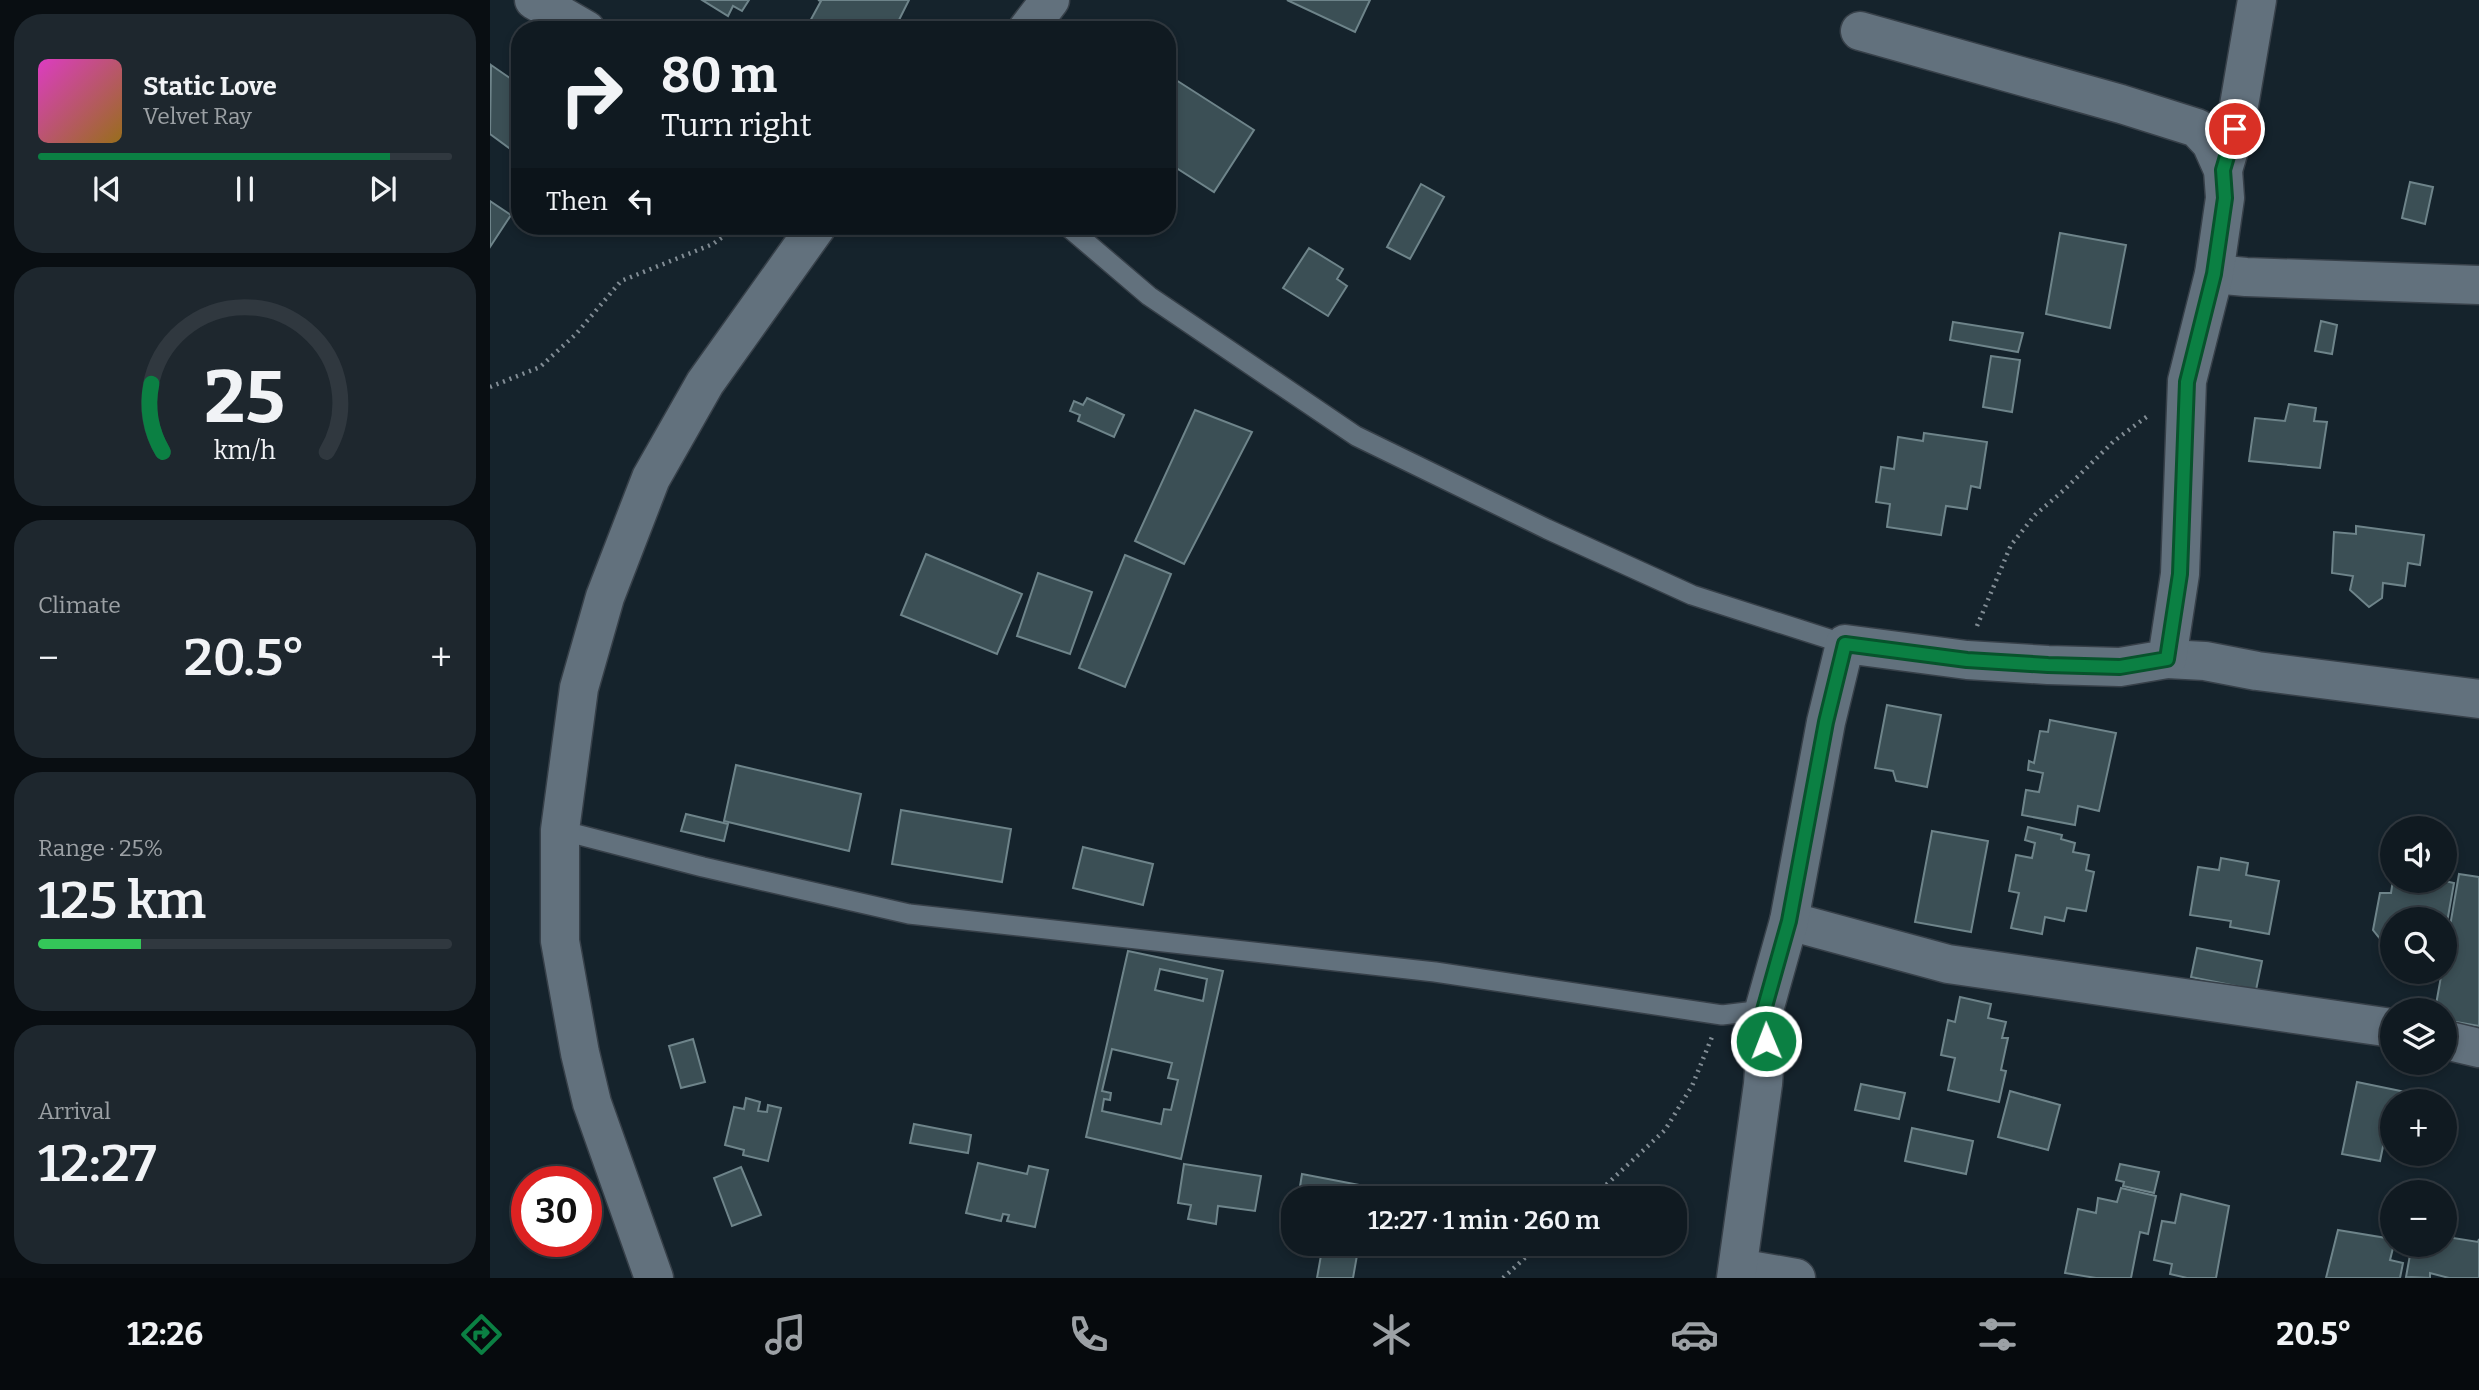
<!DOCTYPE html>
<html lang="en">
<head>
<meta charset="utf-8">
<style>
	:root { --surface:#101a21; --page:#1e272e; --text:#f1f3f6; --muted:#9ca1a5; --line:#30383f; --accent:#0b8043 }
	body { margin:0; font-family:Bitter,serif; background:var(--page); color:var(--text); height:100vh; display:flex; flex-direction:column; font-size:26px; white-space:nowrap }
	* { box-sizing:border-box; margin:0 }
	p { font-size:23px; color:var(--muted) }
	.icon { flex:none; width:38px; height:38px; fill:none; stroke:currentColor; stroke-width:2; stroke-linecap:round; stroke-linejoin:round }
	.map { position:relative; flex:1; overflow:hidden }
	.side { display:flex; flex-direction:column; gap:14px; padding:14px; background:#090e12; width:490px }
	.side>* { flex:none }
	.guide { position:absolute; left:21px; top:21px; width:665px; height:214px; border-radius:28px; box-shadow:0 4px 10px #0003,0 0 0 2px var(--line); background:#101a21; color:var(--text); overflow:hidden }
	.buttons { position:absolute; left:1890px; top:816px; display:grid; gap:14px }
	.buttons a { display:grid; place-items:center; width:77px; height:77px; border-radius:50%; background:var(--surface); box-shadow:0 4px 10px #0003,0 0 0 2px var(--line); font-size:35px }
	.speed { position:absolute; left:21px; top:1166px; display:flex; gap:14px; font-size:35px; font-weight:700; text-align:center }
	.speed>* { display:grid; place-content:center; width:91px; height:91px; border-radius:50%; background:var(--surface); box-shadow:0 4px 10px #0003,0 0 0 2px var(--line); line-height:1 }
	.speed .limit { border:10px solid #d22; background:#fff; color:#111 }
	.pin { position:absolute; display:grid; place-items:center; width:60px; height:60px; color:#fff; margin:-30px; border:4px solid #fff; border-radius:50%; box-shadow:0 2px 7px #0007 }
	.me { position:absolute; width:77px; margin:-38px; rotate:359deg; stroke-linejoin:round; filter:drop-shadow(0 0 5px #0008) }
	.turn { display:flex; align-items:center; gap:24px; height:147px; padding:0 35px; font-size:32px }
	.turn .icon { width:91px; height:91px; stroke-width:2.5 }
	.turn b { display:block; font-size:49px; line-height:60px }
	.then { display:flex; align-items:center; height:66px; padding:0 35px; background:#0003; gap:14px; font-size:26px }
	.big { font-size:52px; font-weight:600; line-height:1.1 }
	.side .tile { flex:1; display:flex; flex-direction:column; justify-content:center; gap:10px; min-width:0; padding:0 24px; border-radius:28px; background:var(--page) }
	.side .dial { align-items:center; gap:0 }
	.dial svg { height:182px; overflow:visible; fill:none; stroke:var(--line); stroke-width:7; stroke-linecap:round; text-anchor:middle }
	.dial text { fill:var(--text); stroke:none }
	.song { display:flex; align-items:center; gap:21px }
	.cover { width:84px; height:84px; border-radius:10px; background:linear-gradient(135deg,hsl(310 70% 55%),hsl(40 70% 35%)) }
	.played { height:7px; border-radius:4px; background:linear-gradient(90deg,var(--accent) 85%,var(--line) 85%) }
	.keys { display:flex; justify-content:space-around; direction:ltr }
	.heat { display:flex; justify-content:space-between; align-items:center; font-size:38px; direction:ltr }
	.charge { height:10px; border-radius:5px; background:linear-gradient(90deg,#34c759 25%,var(--line) 0) }
	.trip { position:absolute; left:791px; top:1186px; width:406px; height:70px; border-radius:28px; background:var(--surface); box-shadow:0 4px 10px #0003,0 0 0 2px var(--line); font-weight:600; line-height:70px; text-align:center }
	.menu { display:flex; height:112px; justify-content:space-around; align-items:center; background:#060a0d; color:var(--muted) }
	.menu .icon { width:49px; height:49px }
	.menu .current { color:var(--accent) }
	.menu b { font-size:32px; color:var(--text) }
	main { display:flex; flex:1; min-height:0 }
	.map>svg:first-child { display:block }
	.building { fill:#3b4f55; stroke:#6e848a; stroke-width:2; fill-rule:evenodd }
	.lines { fill:none; stroke-linecap:round; stroke-linejoin:round }
	.service-casing { stroke:#374049; stroke-width:22 }
	.minor-casing { stroke:#374049; stroke-width:41 }
	.tertiary-casing { stroke:#374049; stroke-width:41 }
	.path { stroke:#828d95; stroke-width:4.5; stroke-dasharray:2 5; stroke-linecap:butt }
	.service { stroke:#62717d; stroke-width:19 }
	.minor { stroke:#62717d; stroke-width:38 }
	.tertiary { stroke:#62717d; stroke-width:38 }
	.route-casing { stroke:#07532c; stroke-width:18 }
	.route { stroke:#0b8043; stroke-width:12 }
</style>
</head>
<body>
<main>
<section class="side">
<div class="tile">
<div class="song"><i class="cover"></i><div><b>Static Love</b><p>Velvet Ray</p></div></div>
<div class="played"></div>
<div class="keys"><svg class="icon" aria-label="previous" viewBox="0 0 24 24"><path d="M18 5L8 12l10 7zM5 5v14"/></svg><svg class="icon" aria-label="pause" viewBox="0 0 24 24"><path d="M8 5v14M16 5v14"/></svg><svg class="icon" aria-label="next" viewBox="0 0 24 24"><path d="M6 5l10 7-10 7zM19 5v14"/></svg></div>
</div>
<div class="tile dial"><svg viewBox="0 0 100 80">
<path d="M14 69A42 42 0 1 1 86 69"/>
<path d="M14 69A42 42 0 0 1 9 39" stroke="#0b8043"/>
<text x="50" y="56" font-size="32" font-weight="700">25</text>
<text x="50" y="72" font-size="11">km/h</text>
</svg></div>
<div class="tile"><p>Climate</p>
<div class="heat"><a>−</a><b class="big">20.5°</b><a>+</a></div>
</div>
<div class="tile"><p>Range · 25%</p><b class="big">125 km</b><div class="charge"></div></div>
<div class="tile"><p>Arrival</p><b class="big">12:27</b></div>
</section>
<div class="map">
<svg width="1989" height="1278" viewBox="0 0 1989 1278">
	<rect width="100%" height="100%" fill="#15232c"/>
	<!-- building -->
	<g class="building">
		<polygon points="212,0 259,0 252,11 243,6 238,16"/>
		<polygon points="328,0 419,0 404,30 334,30 319,23 331,1"/>
		<polygon points="797,0 880,0 865,32"/>
		<polygon points="1,65 30,85 30,156 0,134"/>
		<polygon points="686,80 764,130 724,192 677,162 677,95"/>
		<polygon points="1920,182 1943,187 1935,224 1912,218"/>
		<polygon points="931,184 954,197 920,259 897,247"/>
		<polygon points="0,201 21,215 0,247"/>
		<polygon points="1570,233 1636,245 1620,328 1556,314"/>
		<polygon points="819,248 853,269 847,279 857,286 838,316 793,288"/>
		<polygon points="1831,321 1847,325 1842,354 1825,351"/>
		<polygon points="1463,322 1533,333 1528,352 1460,340"/>
		<polygon points="1501,356 1530,360 1522,412 1493,407"/>
		<polygon points="597,398 634,415 624,437 588,421 590,415 580,411 584,401 593,405"/>
		<polygon points="1799,404 1826,408 1824,421 1837,422 1830,468 1759,461 1765,418 1795,421"/>
		<polygon points="705,410 762,432 694,564 645,541"/>
		<polygon points="1434,433 1497,442 1490,488 1481,486 1477,509 1456,506 1451,535 1397,527 1400,504 1386,502 1391,467 1404,469 1408,437 1433,441"/>
		<polygon points="1866,526 1934,535 1930,565 1918,563 1915,586 1893,583 1892,598 1879,607 1860,590 1863,576 1842,573 1844,532 1866,534"/>
		<polygon points="436,554 532,594 507,654 411,615"/>
		<polygon points="635,555 681,574 635,687 589,668"/>
		<polygon points="548,573 602,592 580,654 527,636"/>
		<polygon points="1397,705 1451,715 1437,787 1406,781 1403,771 1385,768"/>
		<polygon points="1560,720 1626,733 1609,811 1588,806 1585,825 1532,815 1536,790 1549,792 1553,773 1538,770 1539,761 1544,763 1550,731 1558,732"/>
		<polygon points="246,765 371,794 359,851 234,821"/>
		<polygon points="411,810 521,829 512,882 402,864"/>
		<polygon points="196,814 238,824 234,841 191,831"/>
		<polygon points="1538,827 1572,835 1571,839 1585,843 1583,852 1599,855 1596,870 1604,872 1596,911 1577,908 1574,921 1555,917 1552,934 1521,928 1529,893 1519,891 1526,855 1542,858 1545,843 1535,840"/>
		<polygon points="1442,831 1498,841 1481,932 1425,922"/>
		<polygon points="593,847 663,864 653,905 583,888"/>
		<polygon points="1731,858 1758,863 1756,875 1789,881 1779,934 1740,927 1741,921 1700,915 1708,867 1729,870"/>
		<polygon points="1969,874 1989,877 1989,1026 1955,1020 1955,1010 1945,1010 1952,971 1955,971 1955,955"/>
		<polygon points="1903,880 1950,880 1964,883 1956,928 1955,919 1902,919 1902,943 1891,940 1883,930 1890,893 1901,893"/>
		<polygon points="1707,948 1772,961 1766,990 1701,977"/>
		<path d="M 638,951 L 733,971 L 691,1159 L 596,1137 ZM 670,969 L 717,979 L 713,1001 L 665,990 ZM 622,1049 L 682,1063 L 678,1078 L 688,1080 L 681,1110 L 674,1109 L 671,1124 L 612,1111 L 614,1099 L 620,1100 L 621,1093 L 612,1091 Z"/>
		<polygon points="1470,997 1501,1004 1498,1018 1516,1022 1512,1038 1518,1038 1511,1070 1516,1071 1509,1102 1458,1090 1465,1058 1451,1055 1458,1020 1465,1022"/>
		<polygon points="203,1039 215,1082 191,1088 179,1046"/>
		<polygon points="1867,1082 1945,1098 1945,1101 1902,1101 1902,1139 1895,1137 1890,1161 1852,1154"/>
		<polygon points="1371,1084 1415,1093 1409,1119 1365,1110"/>
		<polygon points="1520,1091 1570,1105 1558,1150 1508,1137"/>
		<polygon points="256,1098 270,1102 268,1111 277,1112 278,1105 291,1108 278,1161 253,1155 254,1150 235,1145 244,1107 254,1109"/>
		<polygon points="424,1124 481,1135 478,1153 420,1143"/>
		<polygon points="1422,1128 1483,1141 1476,1174 1415,1161"/>
		<polygon points="488,1163 537,1174 539,1166 558,1170 545,1227 517,1221 519,1215 513,1214 511,1221 476,1213"/>
		<polygon points="694,1164 771,1176 765,1211 728,1206 726,1224 698,1219 701,1205 688,1203"/>
		<polygon points="1630,1164 1669,1172 1664,1193 1633,1186 1634,1182 1626,1180"/>
		<polygon points="251,1167 271,1215 242,1226 224,1178"/>
		<polygon points="812,1174 880,1187 878,1199 808,1199"/>
		<polygon points="1631,1188 1666,1196 1658,1234 1650,1232 1641,1278 1606,1278 1575,1273 1588,1209 1606,1213 1608,1198 1627,1202"/>
		<polygon points="1691,1194 1739,1206 1726,1278 1697,1278 1680,1274 1682,1264 1664,1260 1672,1221 1685,1223"/>
		<polygon points="1955,1225 1965,1228 1963,1238 1988,1242 1989,1239 1989,1278 1959,1278 1940,1273 1940,1278 1916,1277 1922,1244 1955,1244"/>
		<polygon points="1848,1230 1902,1239 1904,1244 1900,1260 1913,1263 1910,1278 1836,1278"/>
		<polygon points="833,1244 869,1244 863,1278 827,1278"/>
	</g>
	<g class="lines">
		<!-- service casing -->
		<g class="service-casing">
			<g id="service">
				<polyline points="577,226 659,296 866,436 1057,529 1202,595 1355,644"/>
				<polyline points="70,830 213,867 419,914 945,972 1232,1015 1274,1010"/>
			</g>
		</g>
		<!-- minor casing -->
		<g class="minor-casing">
			<g id="minor">
				<polyline points="44,0 96,30"/>
				<polyline points="1733,170 1745,129 1767,0"/>
				<polyline points="1724,274 1756,277 1989,285"/>
				<polyline points="1677,659 1715,661 1767,671 1989,699"/>
				<polyline points="1299,921 1458,964 1902,1028"/>
				<polyline points="1955,1040 1989,1048"/>
				<polyline points="1248,1268 1306,1278"/>
				<polyline points="1246,1278 1273,1084 1276,1041 1274,1010 1299,921 1336,722 1355,644 1477,660 1558,665 1630,667 1677,659 1690,574 1697,381 1724,274 1735,198 1733,170 1721,143 1707,128 1631,104 1370,31"/>
			</g>
		</g>
		<!-- tertiary casing -->
		<g class="tertiary-casing">
			<g id="tertiary">
				<polyline points="537,30 560,0"/>
				<polyline points="164,1278 102,1103 90,1053 70,941 70,830 89,688 115,597 161,478 215,383 327,226"/>
			</g>
		</g>
		<!-- path -->
		<g class="path">
			<polyline points="0,387 50,367 86,334 131,281 223,244 247,226"/>
			<polyline points="1487,626 1521,545 1545,515 1574,490 1624,441 1659,415"/>
			<polyline points="1101,1199 1175,1130 1202,1086 1222,1037"/>
			<polyline points="1013,1278 1050,1244"/>
		</g>
		<!-- service -->
		<use href="#service" class="service"/>
		<!-- minor -->
		<use href="#minor" class="minor"/>
		<!-- tertiary -->
		<use href="#tertiary" class="tertiary"/>
	</g>
	<g class="lines">
		<!-- route casing -->
		<g class="route-casing">
			<polyline id="route" points="1276,1041 1274,1010 1299,921 1336,722 1355,644 1477,660 1558,665 1630,667 1677,659 1690,574 1697,382 1724,274 1735,198 1733,170 1745,129"/>
		</g>
		<!-- route -->
		<use href="#route" class="route"/>
	</g>
</svg>
<div class="buttons">
<a><svg class="icon" aria-label="sound" viewBox="0 0 24 24"><path d="M4 9h4l5-4v14l-5-4H4zM17 9q2 3 0 6"/></svg></a>
<a><svg class="icon" aria-label="search" viewBox="0 0 24 24"><circle cx="10" cy="10" r="6"/><path d="M15 15l6 6"/></svg></a>
<a><svg class="icon" aria-label="layers" viewBox="0 0 24 24"><path d="M12 4l9 5-9 5-9-5zM3 14l9 5 9-5"/></svg></a>
<a>+</a>
<a>−</a>
</div>
<div class="speed"><div class="limit">30</div></div>
<div class="pin" style="left:1745px;top:129px;background:#d93025"><svg class="icon" aria-label="arrive" viewBox="0 0 24 24"><path d="M6 21V4h12l-3 4 3 4H6"/></svg></div>
<svg class="me" style="left:1276px;top:1041px" viewBox="-20 -20 40 40"><circle r="17" fill="#0b8043" stroke="#fff" stroke-width="3"/><path d="M0-11L8 9 0 5-8 9z" fill="#fff"/></svg>
<div class="trip">12:27 · 1 min · 260 m</div>
<div class="guide">
<div class="turn"><svg class="icon" aria-label="right" viewBox="0 0 24 24"><path d="M7 20v-9h11M14 6l5 5-5 5"/></svg><div><b>80 m</b>Turn right</div></div>
<div class="then">Then<svg class="icon" aria-label="left" viewBox="0 0 24 24"><path d="M17 20v-9H6M10 6l-5 5 5 5"/></svg></div>
</div>
</div>
</main>
<nav class="menu">
<b>12:26</b>
<svg class="icon current" aria-label="directions" viewBox="0 0 24 24"><path d="M12 3l9 9-9 9-9-9zM9 14v-3h6M13 9l2 2-2 2"/></svg>
<svg class="icon" aria-label="music" viewBox="0 0 24 24"><path d="M9 18V5l10-2v13"/><circle cx="6" cy="18" r="3"/><circle cx="16" cy="16" r="3"/></svg>
<svg class="icon" aria-label="phone" viewBox="0 0 24 24"><path d="M5 4h4l2 5-3 2q2 4 5 5l2-3 5 2v4C11 20 4 13 5 4z"/></svg>
<svg class="icon" aria-label="climate" viewBox="0 0 24 24"><path d="M12 3v18M4 7l16 10M4 17L20 7"/></svg>
<svg class="icon" aria-label="car" viewBox="0 0 24 24"><path d="M5 17H2v-5l4-1 3-4h7l3 4 3 1v5h-3M9 17h6M6 11h13"/><circle cx="7" cy="17" r="2"/><circle cx="17" cy="17" r="2"/></svg>
<svg class="icon" aria-label="filters" viewBox="0 0 24 24"><path d="M4 7h16M4 17h16"/><circle cx="9" cy="7" r="2"/><circle cx="15" cy="17" r="2"/></svg>
<b>20.5°</b>
</nav>
</body>
</html>
